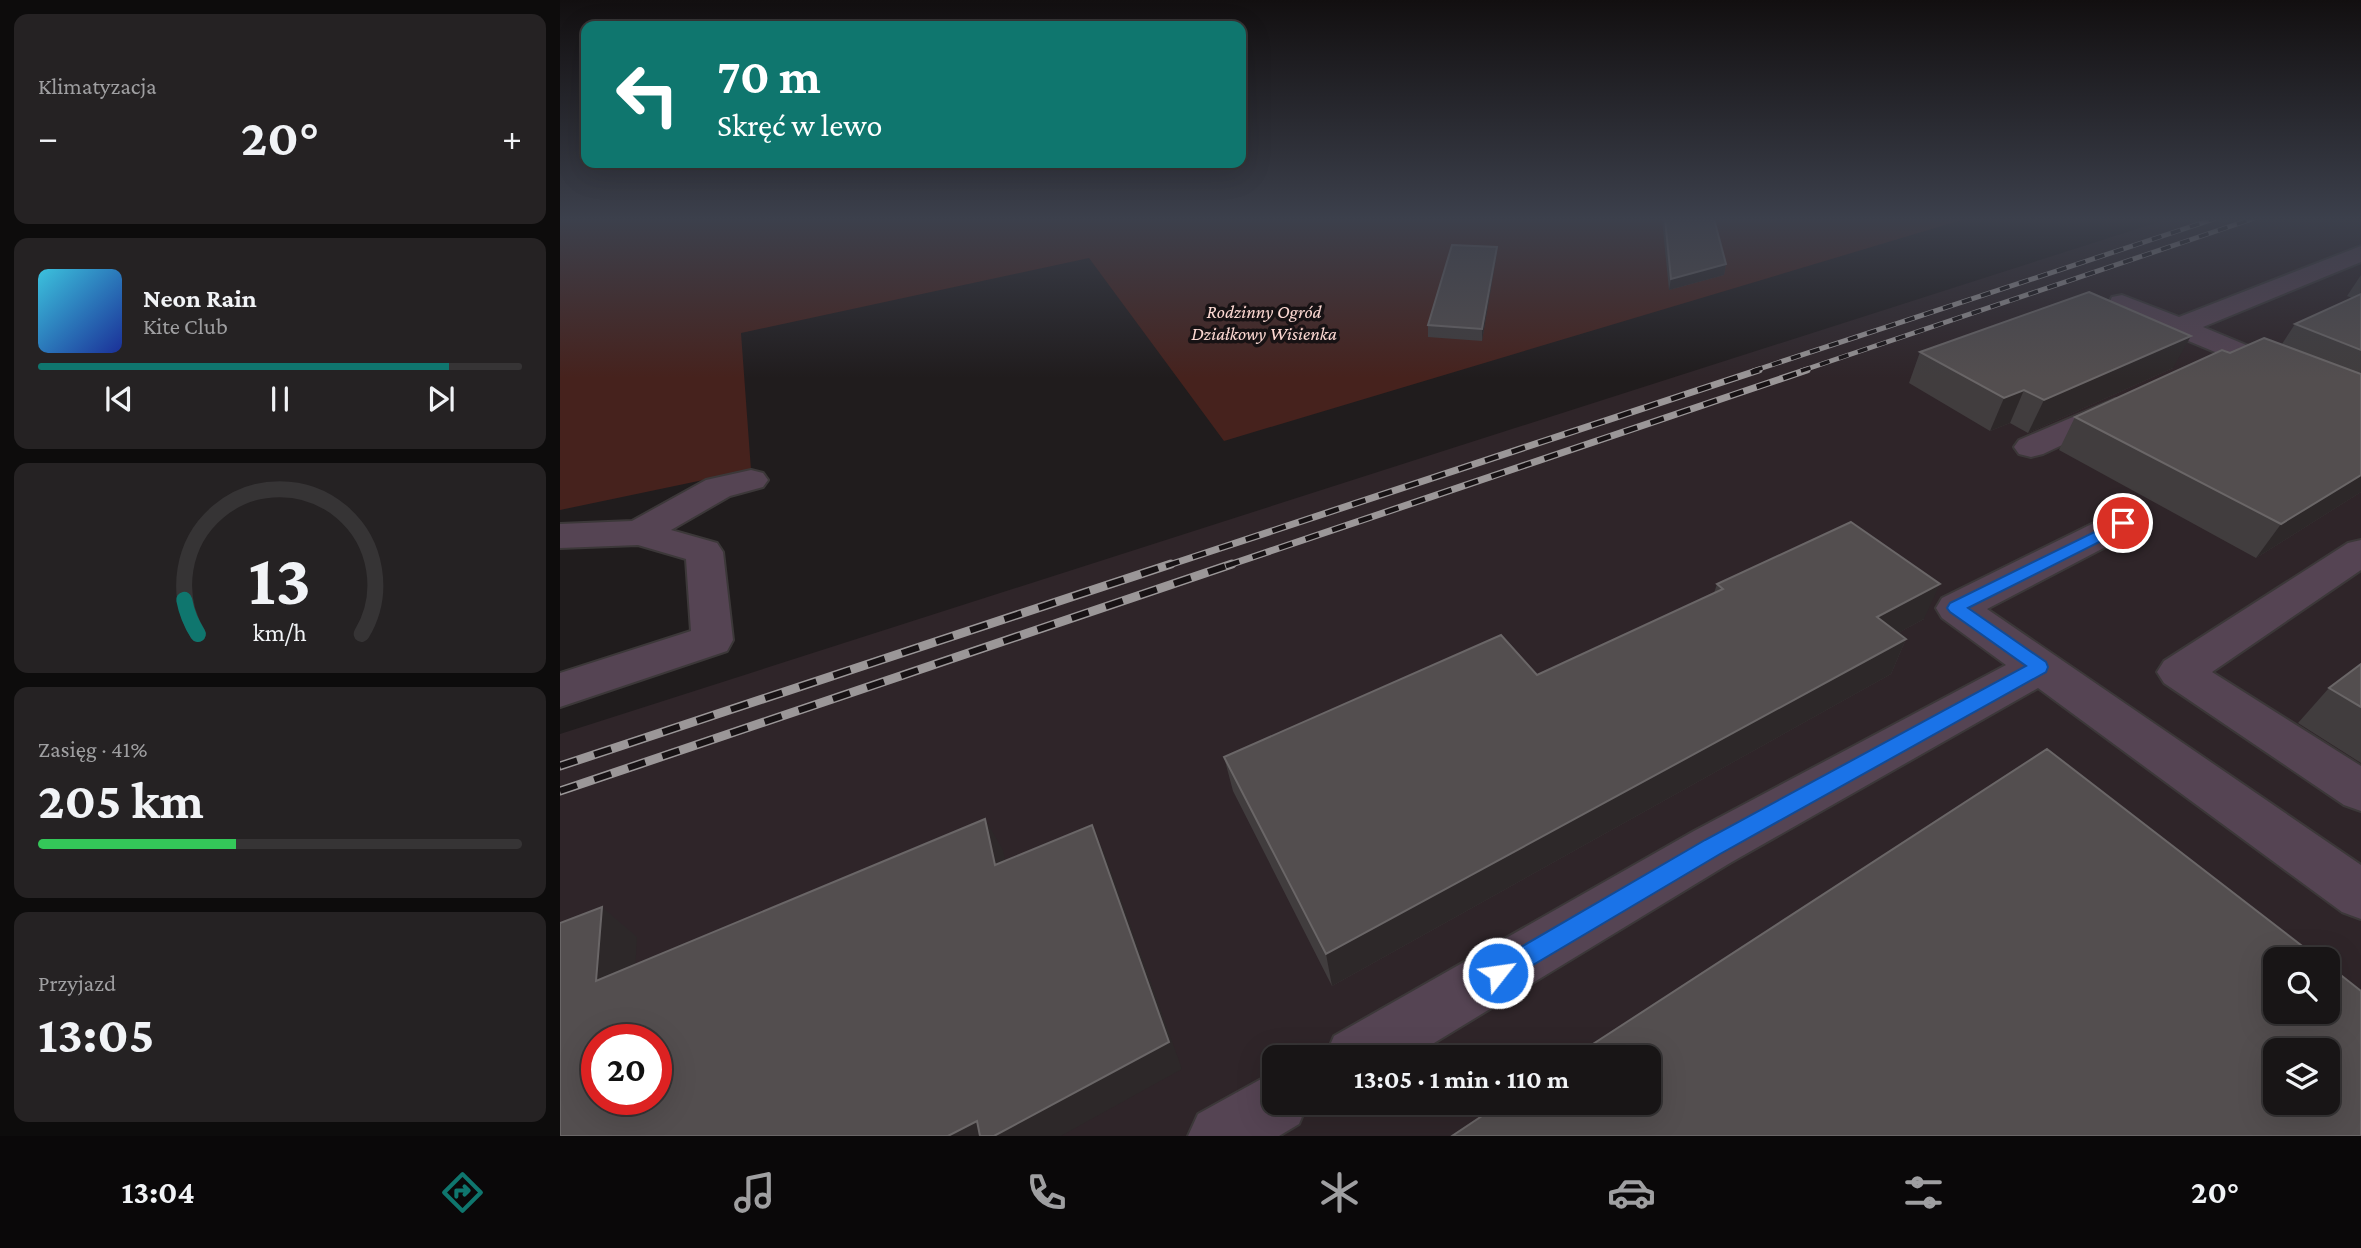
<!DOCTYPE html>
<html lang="pl">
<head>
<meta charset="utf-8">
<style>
	:root { --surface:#181516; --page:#252223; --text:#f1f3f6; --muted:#9f9fa1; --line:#363435; --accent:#0f766e }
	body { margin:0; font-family:"Crimson Pro",serif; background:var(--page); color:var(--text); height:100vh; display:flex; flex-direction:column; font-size:26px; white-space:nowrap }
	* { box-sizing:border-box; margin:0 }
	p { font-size:23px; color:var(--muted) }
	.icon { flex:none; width:38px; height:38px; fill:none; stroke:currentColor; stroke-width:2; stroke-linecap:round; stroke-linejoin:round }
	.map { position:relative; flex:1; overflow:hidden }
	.panel { display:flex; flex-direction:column; gap:14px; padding:14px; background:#0d0c0c; width:560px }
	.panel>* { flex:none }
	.guide { position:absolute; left:21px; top:21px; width:665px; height:147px; border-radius:14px; box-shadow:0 7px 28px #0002,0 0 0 2px var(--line); background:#0f766e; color:#fff; overflow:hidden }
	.buttons { position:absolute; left:1703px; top:947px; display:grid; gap:14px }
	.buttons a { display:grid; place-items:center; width:77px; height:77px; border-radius:14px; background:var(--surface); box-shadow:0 7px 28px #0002,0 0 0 2px var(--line); font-size:35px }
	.speed { position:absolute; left:21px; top:1024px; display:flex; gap:14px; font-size:35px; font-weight:700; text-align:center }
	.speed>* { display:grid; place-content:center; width:91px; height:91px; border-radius:50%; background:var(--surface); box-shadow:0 7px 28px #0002,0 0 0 2px var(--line); line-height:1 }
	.speed .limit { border:10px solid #d22; background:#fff; color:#111 }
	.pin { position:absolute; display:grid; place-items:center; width:60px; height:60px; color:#fff; margin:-30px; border:4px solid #fff; border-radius:50%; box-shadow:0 2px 7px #0007 }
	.me { position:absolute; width:77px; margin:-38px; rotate:60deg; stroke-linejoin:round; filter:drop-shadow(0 0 5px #0008) }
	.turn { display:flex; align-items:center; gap:24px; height:147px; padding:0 21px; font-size:32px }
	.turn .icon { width:91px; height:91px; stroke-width:2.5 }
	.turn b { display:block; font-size:49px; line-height:60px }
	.big { font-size:52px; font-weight:700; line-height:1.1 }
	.panel .widget { flex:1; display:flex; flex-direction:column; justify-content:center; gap:10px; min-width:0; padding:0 24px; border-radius:14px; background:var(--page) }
	.panel .dial { align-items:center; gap:0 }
	.dial svg { height:182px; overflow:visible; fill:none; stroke:var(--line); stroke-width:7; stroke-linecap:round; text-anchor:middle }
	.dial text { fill:var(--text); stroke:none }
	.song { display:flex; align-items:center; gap:21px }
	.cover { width:84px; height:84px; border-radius:10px; background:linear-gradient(135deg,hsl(190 70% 55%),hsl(230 70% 35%)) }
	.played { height:7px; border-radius:4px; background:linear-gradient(90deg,var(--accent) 85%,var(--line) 85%) }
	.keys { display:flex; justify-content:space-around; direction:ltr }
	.heat { display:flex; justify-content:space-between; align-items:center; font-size:38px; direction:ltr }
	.charge { height:10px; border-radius:5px; background:linear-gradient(90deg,#34c759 41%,var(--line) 0) }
	.trip { position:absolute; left:702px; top:1045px; width:399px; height:70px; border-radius:14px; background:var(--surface); box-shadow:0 7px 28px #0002,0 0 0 2px var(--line); font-weight:700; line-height:70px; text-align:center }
	.tab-bar { display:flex; height:112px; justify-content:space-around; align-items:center; background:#0a0809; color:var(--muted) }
	.tab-bar .icon { width:49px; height:49px }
	.tab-bar .current { color:var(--accent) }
	.tab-bar b { font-size:32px; color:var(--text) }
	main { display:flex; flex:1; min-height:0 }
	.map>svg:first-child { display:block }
	.built { fill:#2f2529; fill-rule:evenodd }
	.green { fill:#46221d }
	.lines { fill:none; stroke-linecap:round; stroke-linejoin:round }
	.minor-casing { stroke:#3c3839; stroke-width:4 }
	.minor { fill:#554453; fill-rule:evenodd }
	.rail-far2-casing { stroke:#9b9798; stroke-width:5 }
	.rail-far1-casing { stroke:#9b9798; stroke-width:7 }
	.rail-casing { stroke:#9b9798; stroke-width:9 }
	.rail-far2 { stroke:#171214; stroke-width:3.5; stroke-dasharray:10; stroke-linecap:butt }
	.rail-far1 { stroke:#171214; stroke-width:4.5; stroke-dasharray:14; stroke-linecap:butt }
	.rail { stroke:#171214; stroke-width:6; stroke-dasharray:18; stroke-linecap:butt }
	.wall { fill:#413d3e }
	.shaded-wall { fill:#2d2829 }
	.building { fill:#534e4f; stroke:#6a6667; stroke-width:2; fill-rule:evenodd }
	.route { fill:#1a73e8; stroke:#114b97; stroke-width:2 }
	.labels { text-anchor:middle; stroke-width:7; stroke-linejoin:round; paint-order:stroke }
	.far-park-label { font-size:19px; font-style:italic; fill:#fdd9d3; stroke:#171214 }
</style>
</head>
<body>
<main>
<section class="panel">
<div class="widget"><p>Klimatyzacja</p>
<div class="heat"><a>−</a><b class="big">20°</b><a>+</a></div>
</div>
<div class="widget">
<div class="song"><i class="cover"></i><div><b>Neon Rain</b><p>Kite Club</p></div></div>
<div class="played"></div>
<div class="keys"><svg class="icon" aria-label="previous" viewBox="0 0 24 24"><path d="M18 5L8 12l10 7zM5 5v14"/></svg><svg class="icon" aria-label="pause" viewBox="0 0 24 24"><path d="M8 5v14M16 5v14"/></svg><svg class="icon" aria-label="next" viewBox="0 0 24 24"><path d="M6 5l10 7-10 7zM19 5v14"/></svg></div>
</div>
<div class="widget dial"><svg viewBox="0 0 100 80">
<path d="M14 69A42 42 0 1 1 86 69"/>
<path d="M14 69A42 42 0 0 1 8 54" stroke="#0f766e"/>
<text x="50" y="56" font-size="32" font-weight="700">13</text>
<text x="50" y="72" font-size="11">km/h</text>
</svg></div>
<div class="widget"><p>Zasięg · 41%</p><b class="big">205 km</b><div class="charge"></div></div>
<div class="widget"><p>Przyjazd</p><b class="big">13:05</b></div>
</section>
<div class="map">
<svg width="1801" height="1136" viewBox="0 0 1801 1136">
	<rect width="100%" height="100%" fill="#201c1d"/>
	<!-- built -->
	<path class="built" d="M 1608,219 L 1801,219 L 1801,1136 L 0,1136 L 0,734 ZM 1715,959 L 1768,959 L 1768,1012 L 1715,1012 ZM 37,1040 L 96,1040 L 96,1099 L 37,1099 ZM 1715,1050 L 1768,1050 L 1768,1102 L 1715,1102 ZM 714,1057 L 1088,1057 L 1088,1102 L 714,1102 Z"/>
	<!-- green -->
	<polygon class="green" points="0,219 1405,219 664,441 529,258 181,333 191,470 0,510"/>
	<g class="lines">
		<!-- minor casing -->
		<g class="minor-casing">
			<g id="minor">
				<polygon points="1801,246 1801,262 1643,327 1801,393 1801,413 1552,309 1549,303 1552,297 1562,295 1619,317"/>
				<polygon points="1555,399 1566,401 1571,408 1566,415 1483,454 1471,457 1459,454 1454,447 1459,440"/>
				<polygon points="191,470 203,473 208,480 203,487 170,496 111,530 157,543 163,552 173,640 167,651 0,707 0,673 131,631 126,559 78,545 0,548 0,524 72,521 146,480"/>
				<polygon points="1563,511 1576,515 1581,523 1576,531 1427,609 1801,865 1801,919 1782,912 1478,688 1170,863 851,1057 765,1057 774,1036 1134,831 1446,665 1382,618 1376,608 1382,598 1550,515"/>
				<polygon points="1801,540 1801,570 1652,672 1801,766 1801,811 1784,805 1604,683 1597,672 1604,661 1788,543"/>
				<polygon points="714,1072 714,1102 748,1102 739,1124 719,1136 628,1136 638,1114"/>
			</g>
		</g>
		<!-- minor -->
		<use href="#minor" class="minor"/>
		<!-- rail-far2 casing -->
		<g class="rail-far2-casing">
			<g id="rail-far2">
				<polyline points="1193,371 1654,219"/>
				<polyline points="1241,371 1692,219"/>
			</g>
		</g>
		<!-- rail-far1 casing -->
		<g class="rail-far1-casing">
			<g id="rail-far1">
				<polyline points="606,566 1199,370"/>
				<polyline points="666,566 1247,370"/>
			</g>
		</g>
		<!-- rail casing -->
		<g class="rail-casing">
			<g id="rail">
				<polyline points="0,766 611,564"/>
				<polyline points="0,791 672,564"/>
			</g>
		</g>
		<!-- rail-far2 -->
		<use href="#rail-far2" class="rail-far2"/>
		<!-- rail-far1 -->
		<use href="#rail-far1" class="rail-far1"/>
		<!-- rail -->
		<use href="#rail" class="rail"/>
	</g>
	<!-- wall -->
	<g class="wall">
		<polygon points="1102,219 1154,219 1166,264 1164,275 1109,290"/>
		<polygon points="936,258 922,341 868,337 868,325"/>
		<polygon points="1801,275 1801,492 1696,558 1499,450 1515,417 1670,353 1722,344 1735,324 1792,298 1787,296"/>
		<polygon points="1360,352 1613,368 1468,433 1450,423 1430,431 1349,383"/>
		<polygon points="1157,584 1364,619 1338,633 1346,639 1331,674 772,986 673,791 664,757 977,675 1154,593"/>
		<polygon points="1801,664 1801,763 1738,723 1769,688"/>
	</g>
	<!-- shaded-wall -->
	<g class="shaded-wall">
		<polygon points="937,247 936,258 922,341 922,329"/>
		<polygon points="1166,264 1164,275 1109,290 1111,279"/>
		<polygon points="1631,336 1613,368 1468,433 1484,400"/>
		<polygon points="1464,390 1450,423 1430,431 1444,398"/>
		<polygon points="1801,475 1801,492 1696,558 1721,524"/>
		<polygon points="1380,584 1364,619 1303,652 1317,617"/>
		<polygon points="1346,639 1331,674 772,986 766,954"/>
		<polygon points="425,819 443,850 454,896 435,865"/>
		<polygon points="532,825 546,857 622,1069 501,1136 434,1136"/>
		<polygon points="42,907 77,937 73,1010 36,981"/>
		<polygon points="417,1121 431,1136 388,1136"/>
	</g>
	<!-- building -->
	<g class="building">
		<polygon points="1105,219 1154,219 1166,264 1111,279"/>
		<polygon points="892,245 937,247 922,329 868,325"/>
		<polygon points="1529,292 1631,336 1484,400 1464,390 1444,398 1360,352"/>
		<polygon points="1801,294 1801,350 1735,324"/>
		<polygon points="1704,338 1801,374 1801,475 1721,524 1515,417 1662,350 1670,353"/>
		<polygon points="1291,522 1380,584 1317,617 1346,639 766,954 664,757 941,635 977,675 1163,589 1157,584"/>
		<polygon points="1801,664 1801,707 1769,688"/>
		<path d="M 1487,749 L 1759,959 L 1715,959 L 1715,1012 L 1768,1012 L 1768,965 L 1801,991 L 1801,1136 L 892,1136 L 943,1102 L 1088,1102 L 1088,1057 L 1013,1057 ZM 1715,1050 L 1768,1050 L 1768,1102 L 1715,1102 Z"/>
		<path d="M 425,819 L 435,865 L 532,825 L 609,1042 L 434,1136 L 420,1136 L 417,1121 L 388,1136 L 0,1136 L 0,923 L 42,907 L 36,981 ZM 37,1040 L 96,1040 L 96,1099 L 37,1099 Z"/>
	</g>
	<!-- sky -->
	<linearGradient id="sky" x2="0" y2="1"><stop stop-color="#120f10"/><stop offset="0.58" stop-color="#3c404c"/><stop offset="1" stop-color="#3c404c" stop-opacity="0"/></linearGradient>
	<rect width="1801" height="378" fill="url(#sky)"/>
	<!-- route -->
	<polygon class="route" points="1563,518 1569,520 1571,523 1569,527 1408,608 1486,662 1488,667 1486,672 1160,854 946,981 938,984 930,981 926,973 930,965 1145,840 1466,666 1390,612 1387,608 1390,603"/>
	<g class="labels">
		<!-- far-park labels -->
		<g class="far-park-label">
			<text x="704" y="318">Rodzinny Ogród<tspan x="704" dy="22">Działkowy Wisienka</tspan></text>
		</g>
	</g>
</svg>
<div class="buttons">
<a><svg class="icon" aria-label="search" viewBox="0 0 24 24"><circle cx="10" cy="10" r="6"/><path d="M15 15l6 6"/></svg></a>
<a><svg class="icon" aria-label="layers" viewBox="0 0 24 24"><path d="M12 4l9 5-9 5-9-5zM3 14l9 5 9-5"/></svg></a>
</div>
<div class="speed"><div class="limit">20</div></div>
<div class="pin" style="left:1563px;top:523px;background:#d93025"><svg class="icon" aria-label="arrive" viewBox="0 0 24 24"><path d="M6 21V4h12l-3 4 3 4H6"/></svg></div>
<svg class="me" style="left:938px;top:973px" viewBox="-20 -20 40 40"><circle r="17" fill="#1a73e8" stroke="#fff" stroke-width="3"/><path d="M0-11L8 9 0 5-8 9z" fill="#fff"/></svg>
<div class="trip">13:05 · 1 min · 110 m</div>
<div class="guide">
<div class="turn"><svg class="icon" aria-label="left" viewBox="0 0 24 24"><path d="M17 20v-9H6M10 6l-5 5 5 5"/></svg><div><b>70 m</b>Skręć w lewo</div></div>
</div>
</div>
</main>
<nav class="tab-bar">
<b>13:04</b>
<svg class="icon current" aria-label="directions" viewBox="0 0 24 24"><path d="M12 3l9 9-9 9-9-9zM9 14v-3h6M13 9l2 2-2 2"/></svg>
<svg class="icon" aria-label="music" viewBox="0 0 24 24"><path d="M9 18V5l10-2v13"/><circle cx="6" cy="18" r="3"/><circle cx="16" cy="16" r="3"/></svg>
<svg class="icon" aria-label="phone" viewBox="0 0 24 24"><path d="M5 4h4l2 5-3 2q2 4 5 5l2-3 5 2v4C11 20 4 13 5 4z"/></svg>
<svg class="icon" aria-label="climate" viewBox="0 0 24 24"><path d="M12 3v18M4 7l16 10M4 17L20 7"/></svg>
<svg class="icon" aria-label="car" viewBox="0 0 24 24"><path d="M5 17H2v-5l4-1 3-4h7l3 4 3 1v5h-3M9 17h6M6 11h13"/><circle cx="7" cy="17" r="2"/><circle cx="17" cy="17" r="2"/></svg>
<svg class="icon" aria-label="filters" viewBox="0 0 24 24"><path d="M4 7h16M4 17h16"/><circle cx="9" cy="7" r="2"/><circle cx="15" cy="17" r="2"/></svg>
<b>20°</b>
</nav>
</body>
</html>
